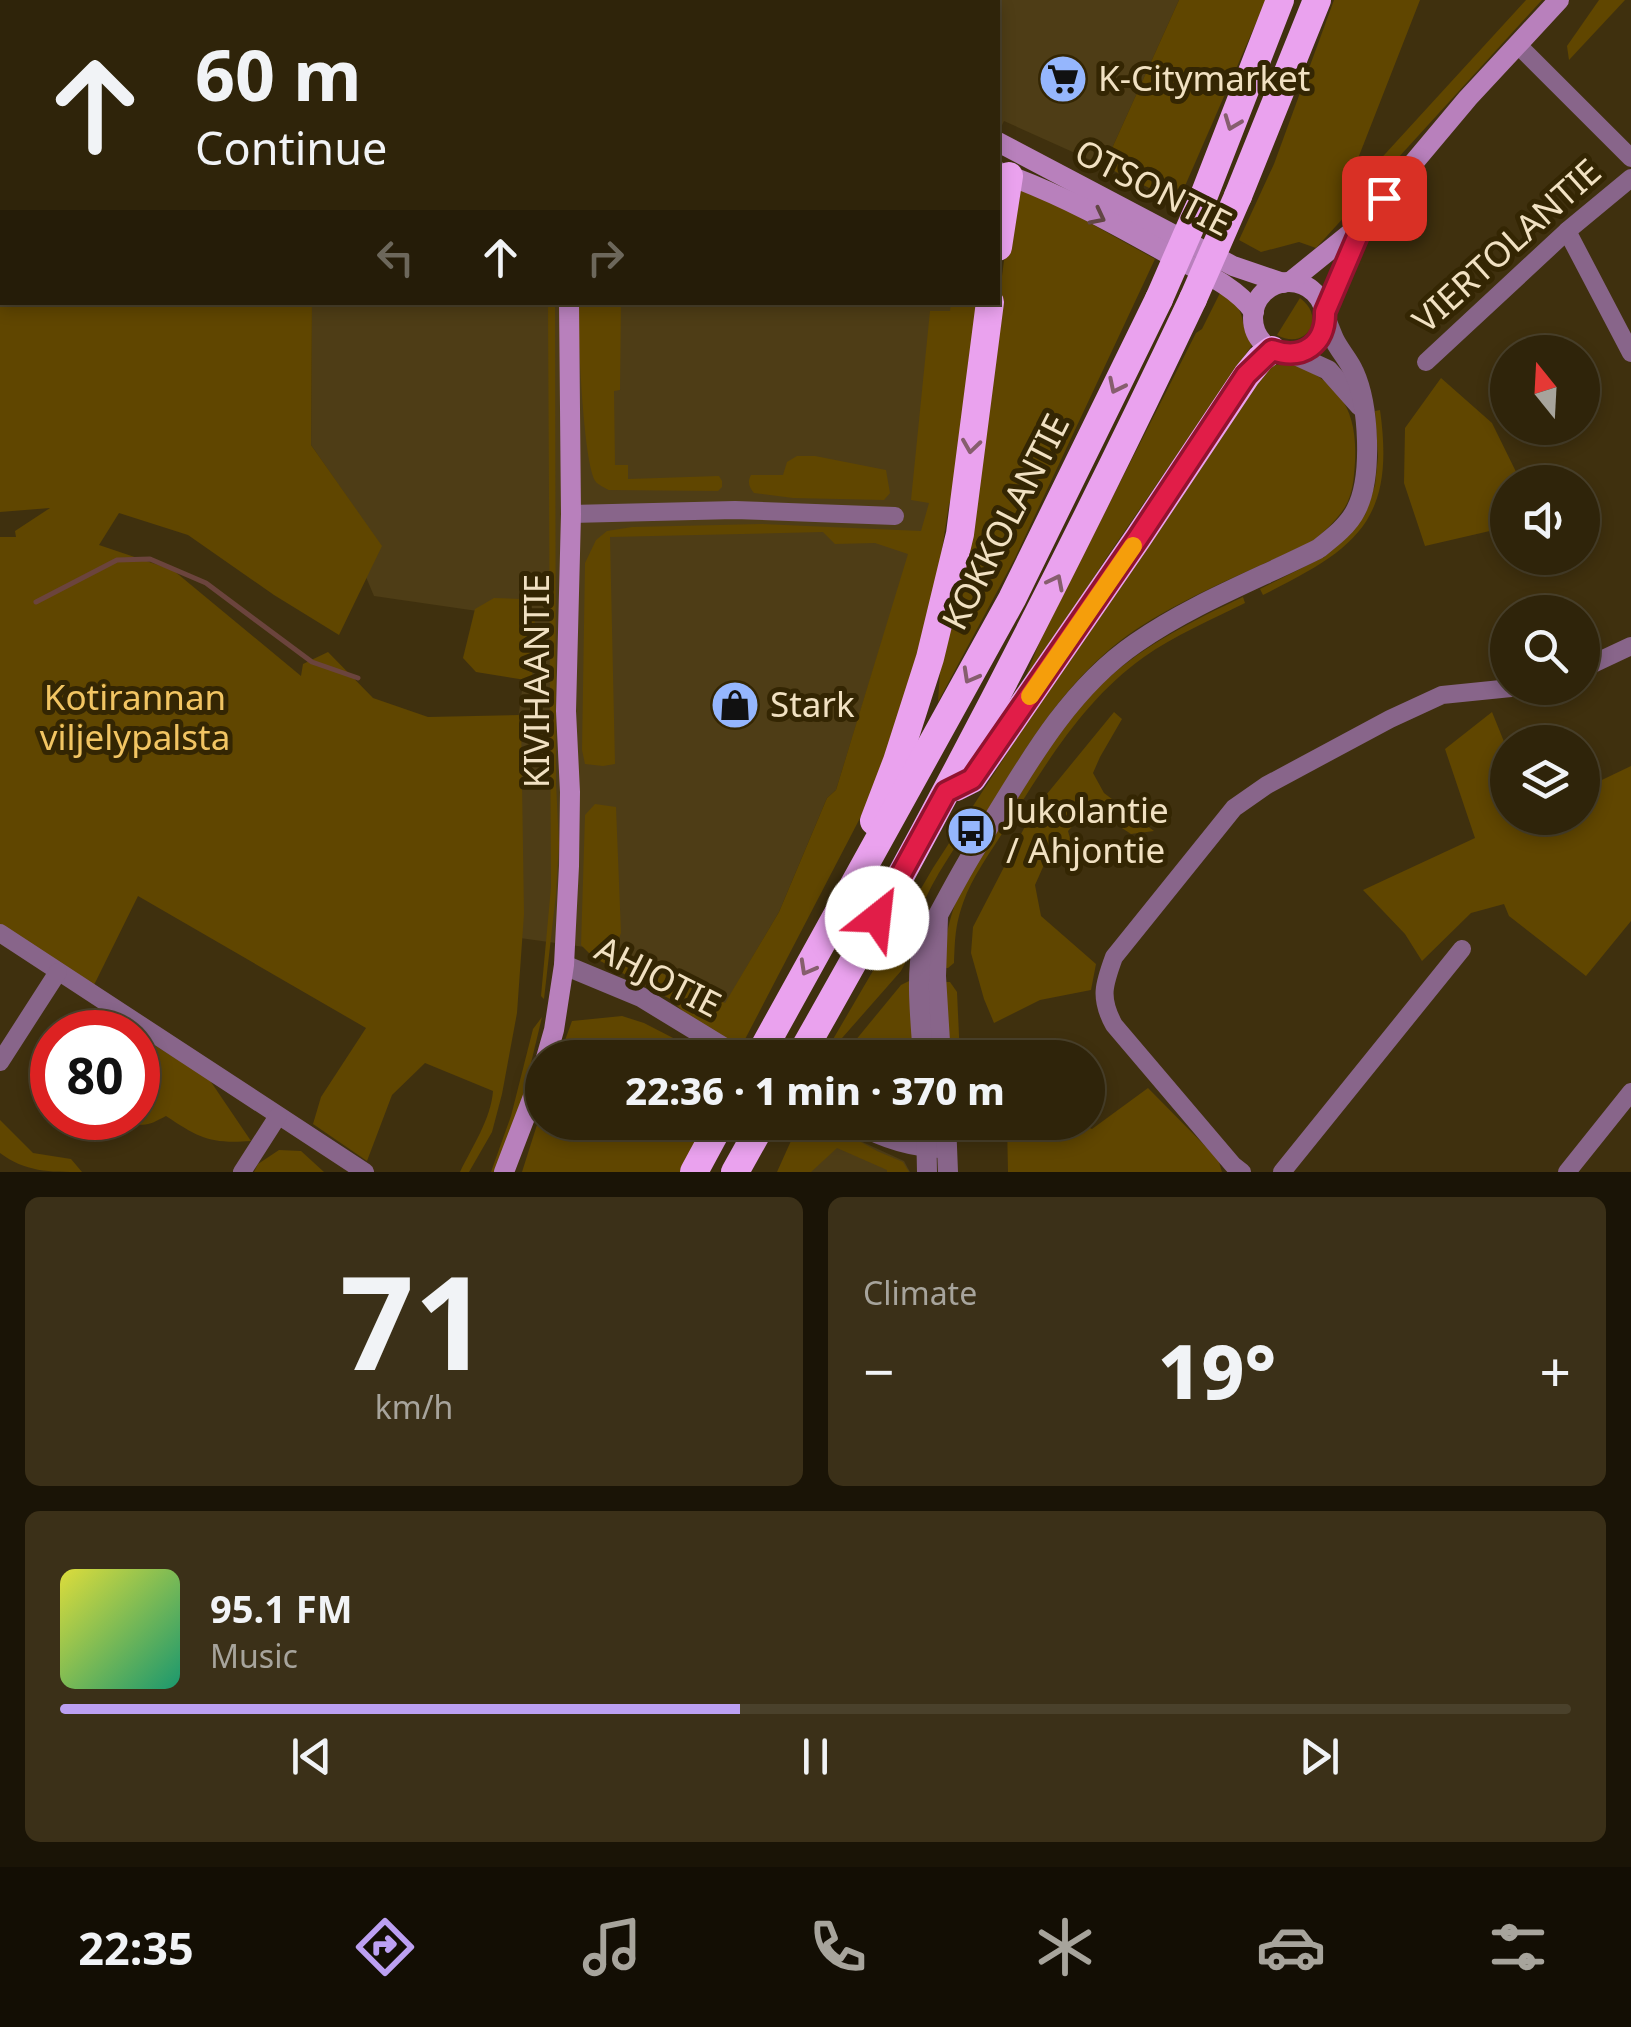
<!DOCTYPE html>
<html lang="en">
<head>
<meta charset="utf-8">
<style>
	:root { --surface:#2f240a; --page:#3b3018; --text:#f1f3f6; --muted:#a7a49c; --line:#4a412b; --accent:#bca0f2 }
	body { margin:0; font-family:"Noto Sans",sans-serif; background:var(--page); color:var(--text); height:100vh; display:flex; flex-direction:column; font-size:38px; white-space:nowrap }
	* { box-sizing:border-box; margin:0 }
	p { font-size:32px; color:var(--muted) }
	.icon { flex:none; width:55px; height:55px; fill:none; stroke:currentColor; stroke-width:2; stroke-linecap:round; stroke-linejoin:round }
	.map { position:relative; height:1172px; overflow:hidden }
	.drawer { display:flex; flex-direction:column; gap:25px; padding:25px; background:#1a1406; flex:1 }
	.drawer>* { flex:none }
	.hud { position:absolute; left:0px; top:0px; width:1000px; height:305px; box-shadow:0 5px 15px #0003,0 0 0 2px var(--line); background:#2f240a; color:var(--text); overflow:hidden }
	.needle { width:65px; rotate:342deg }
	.controls { position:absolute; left:1490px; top:335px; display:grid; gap:20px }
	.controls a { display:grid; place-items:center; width:110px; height:110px; border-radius:50%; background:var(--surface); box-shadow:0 5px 15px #0003,0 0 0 2px var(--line); font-size:50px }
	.speed { position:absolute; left:30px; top:1010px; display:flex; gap:20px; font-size:50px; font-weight:700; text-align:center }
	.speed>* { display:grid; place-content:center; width:130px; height:130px; border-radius:50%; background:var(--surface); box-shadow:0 5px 15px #0003,0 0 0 2px var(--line); line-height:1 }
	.speed .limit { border:15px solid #d22; background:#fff; color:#111 }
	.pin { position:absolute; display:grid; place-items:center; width:85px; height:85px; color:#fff; margin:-42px; border-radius:20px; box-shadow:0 5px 15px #0006 }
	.me { position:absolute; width:110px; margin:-55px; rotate:29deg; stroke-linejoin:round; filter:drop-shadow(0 0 8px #0008) }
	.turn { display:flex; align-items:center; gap:35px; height:210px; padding:0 30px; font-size:45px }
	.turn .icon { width:130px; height:130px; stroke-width:2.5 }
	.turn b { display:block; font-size:70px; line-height:85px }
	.lanes { display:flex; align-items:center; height:95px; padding:0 30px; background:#0003; justify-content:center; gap:50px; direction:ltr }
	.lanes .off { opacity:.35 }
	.big { font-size:75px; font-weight:800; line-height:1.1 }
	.drawer .widget { flex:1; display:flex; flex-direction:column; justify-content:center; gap:15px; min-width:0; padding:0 35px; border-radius:15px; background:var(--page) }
	.drawer .dial { align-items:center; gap:0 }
	.dial b { font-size:130px; line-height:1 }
	.song { display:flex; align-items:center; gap:30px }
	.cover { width:120px; height:120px; border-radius:15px; background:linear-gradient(135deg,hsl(60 70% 55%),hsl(160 70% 35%)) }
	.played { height:10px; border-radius:5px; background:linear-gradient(90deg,var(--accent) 45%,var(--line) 45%) }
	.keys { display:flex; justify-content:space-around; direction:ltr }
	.heat { display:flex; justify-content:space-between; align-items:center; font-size:55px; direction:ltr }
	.drawer .tiles { flex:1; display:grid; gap:25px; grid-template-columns:1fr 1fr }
	.widget:last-child { grid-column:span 2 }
	.trip { position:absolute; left:525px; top:1040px; width:580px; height:100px; border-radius:50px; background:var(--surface); box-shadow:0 5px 15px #0003,0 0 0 2px var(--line); font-weight:800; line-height:100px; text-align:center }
	.tabs { display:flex; height:160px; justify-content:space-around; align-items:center; background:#130e04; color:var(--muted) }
	.tabs .icon { width:70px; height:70px }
	.tabs .on { color:var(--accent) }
	.tabs b { font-size:45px; color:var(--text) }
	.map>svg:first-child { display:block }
	.built { fill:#4e3d16 }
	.green { fill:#604600 }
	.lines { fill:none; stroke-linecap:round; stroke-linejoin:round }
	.stream { stroke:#6b443d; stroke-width:5 }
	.tertiary-tunnel { stroke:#5a4b29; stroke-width:20; stroke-dasharray:20 10; stroke-linecap:butt }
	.minor { stroke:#88658a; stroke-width:18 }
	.tertiary { stroke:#88658a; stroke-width:20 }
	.secondary { stroke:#b880bc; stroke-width:20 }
	.trunk { stroke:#eaa2ee; stroke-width:28 }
	.trunk-bridge { stroke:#eaa2ee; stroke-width:28 }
	.oneway { stroke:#865e6d }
	.oneway2 { stroke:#624644 }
	.route-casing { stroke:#92132f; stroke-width:25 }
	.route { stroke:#e11d48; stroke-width:18 }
	.slow { stroke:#f59e0b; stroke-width:18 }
	.labels { text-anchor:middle; stroke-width:10; stroke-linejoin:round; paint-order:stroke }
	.poi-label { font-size:35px; fill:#f1e1c2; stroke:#342603; text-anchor:start }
	.street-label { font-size:35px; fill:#f1e1c2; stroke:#342603 }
	.park-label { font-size:35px; fill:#f2c563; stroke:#342603 }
</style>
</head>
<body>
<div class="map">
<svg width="1631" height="1172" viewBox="0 0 1631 1172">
	<rect width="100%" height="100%" fill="#3f300e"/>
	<!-- built -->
	<g class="built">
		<polygon points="474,0 1179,0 1104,166 1004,121 998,134 998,2 473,2"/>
		<polygon points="312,303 965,303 933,529 909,554 836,790 827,798 779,912 725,1004 613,951 520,938 518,719 532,619 374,596 366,577 381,546 311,445"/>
		<polygon points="819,1122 904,1161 910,1172 790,1172"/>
	</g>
	<!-- green -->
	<g class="green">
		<path d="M 0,0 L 474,0 L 473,2 L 2,2 L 2,302 L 312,303 L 311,445 L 382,546 L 339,635 L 274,595 L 188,535 L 119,513 L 99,545 L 173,570 L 301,676 L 303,664 L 328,652 L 373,698 L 428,717 L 521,715 L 524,914 L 517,1013 L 502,1094 L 492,1132 L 469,1172 L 460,1172 C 472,1147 491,1119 493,1091 L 425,1063 L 392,1095 L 367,1161 L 313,1124 L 321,1097 L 366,1028 L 138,896 L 93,987 L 0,926 L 0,537 L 16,537 L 15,531 L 50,508 L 0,512 Z"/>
		<polygon points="1179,0 1266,0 1178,202 1104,166"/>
		<polygon points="1334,0 1420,0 1348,184 1364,177 1526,0 1542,0 1316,248 1299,242 1261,252 1239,240 1274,164"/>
		<polygon points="1599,0 1625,0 1569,60 1567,46"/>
		<polygon points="1023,186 1155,259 1015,558 938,702 940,671 961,588 1012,200"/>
		<path d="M 1221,291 C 1251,314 1236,318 1252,345 L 1107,557 L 1019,693 L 1042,636 L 1196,333 L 1202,329 Z"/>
		<path d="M 1300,298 C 1327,318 1306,351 1277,335 Z"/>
		<polygon points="555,302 556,783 559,844 556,894 544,999 541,996 551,887 548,303"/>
		<path d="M 578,303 L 621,303 L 620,390 L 614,391 L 615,465 L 628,465 L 628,479 L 719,476 L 722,481 L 722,487 L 718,491 L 609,490 C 608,490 596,483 596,482 C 583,465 578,329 578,303 Z"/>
		<polygon points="951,303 980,303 958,489 949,504 929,634 871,797 741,1047 690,1018 670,999 593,957 581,945 585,815 595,804 616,807 621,933 614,951 725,1003 779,912 827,798 836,790 908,554 875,543 835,544 823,532 610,537 615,764 603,766 585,764 582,750 585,563 596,540 607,531 632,527 762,524 921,531 929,503 911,500 930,311 950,311"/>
		<path d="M 1288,363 C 1339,379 1358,410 1355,462 C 1354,477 1353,494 1345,507 C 1336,521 1325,531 1313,541 C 1253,570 1182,597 1128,635 C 1063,682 1023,752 982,820 L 975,817 C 956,847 934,876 921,909 C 913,929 912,953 901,971 L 828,1054 L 825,1053 L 933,868 L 1128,566 L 1270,366 Z"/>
		<polygon points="1441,378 1492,423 1521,482 1508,482 1507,527 1425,546 1404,483 1405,428"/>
		<path d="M 1380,410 C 1396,522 1355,549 1263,595 L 1260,589 L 1324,557 L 1365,515 L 1375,485 L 1378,457 L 1375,411 Z"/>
		<path d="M 797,456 L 815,456 L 886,470 L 890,493 L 884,500 L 793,498 L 754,493 C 749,487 747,482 751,475 L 783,475 L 787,462 Z"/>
		<path d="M 1243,597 L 1245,603 C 1211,620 1175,635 1144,657 C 1082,701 1044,767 1005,829 C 990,853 972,877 963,903 C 955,926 955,939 954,963 L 948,968 L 942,968 C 944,944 949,917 959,894 C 970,869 988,845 1003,822 C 1033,773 1063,720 1106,680 C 1146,644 1194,620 1243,597 Z"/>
		<polygon points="494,598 521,599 535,617 532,681 476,672 463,658 475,609"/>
		<polygon points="1114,712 1122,719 1100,757 1093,773 1104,793 1154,831 1131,834 1090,807 1068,831 1074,853 1047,858 1035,885 1041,916 1096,964 1091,990 1040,1000 994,1023 984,999 971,953 973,927 1033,811"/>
		<polygon points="1492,712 1507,749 1508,818 1582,818 1583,789 1631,766 1631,921 1586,976 1509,916 1504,904 1471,913 1422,961 1405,934 1363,890 1475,838 1445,749"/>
		<polygon points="909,981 914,981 917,1057 841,1058 901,985"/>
		<polygon points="942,982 950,982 957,992 960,1057 947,1057"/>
		<polygon points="622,1016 644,1023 710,1057 559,1057 572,1021"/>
		<polygon points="542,1017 521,1105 497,1172 491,1172 511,1116 533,1029"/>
		<path d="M 138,1035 L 209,1079 L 251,1141 C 210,1144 199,1138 166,1116 C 151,1124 141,1130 127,1118 L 138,1118 Z"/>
		<polygon points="1148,1088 1218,1159 1222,1172 1008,1172 1007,1123 1079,1123 1092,1129"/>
		<polygon points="542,1109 542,1122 705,1123 683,1172 522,1172"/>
		<path d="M 0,1120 L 33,1153 L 71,1159 L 82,1172 C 49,1172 25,1172 0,1153 Z"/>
		<polygon points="799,1123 827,1123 877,1151 903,1162 909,1172 887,1172 887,1170 837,1148 811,1172 777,1172"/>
		<polygon points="279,1150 301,1151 324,1172 254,1172 258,1164"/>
	</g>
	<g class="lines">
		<!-- stream -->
		<polyline class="stream" points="36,602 117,560 150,559 206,583 312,662 358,678"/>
		<!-- tertiary-tunnel -->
		<polyline class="tertiary-tunnel" points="723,1047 742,1058"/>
		<!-- minor -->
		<g class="minor">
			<polyline points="1518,45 1631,158"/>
			<polyline points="1567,231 1631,353"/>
			<polyline points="1426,362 1567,231 1631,178"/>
			<polyline points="571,514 735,510 895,516"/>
			<polyline points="1582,669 1631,646"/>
			<polyline points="0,933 365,1172"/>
			<polyline points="0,1062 58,972"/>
			<polyline points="242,1172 278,1116"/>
			<path d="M 1242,1172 L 1233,1165 L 1114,1025 C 1099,998 1104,984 1114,957 L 1234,808 L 1267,785 L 1390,719 L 1442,695 L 1511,688"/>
			<polyline points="1282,1172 1462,949"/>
			<polyline points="1567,1172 1631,1092"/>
		</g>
		<!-- tertiary -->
		<g class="tertiary">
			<polyline points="1293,354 1328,370 1360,406"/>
			<polyline points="938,917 936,976 941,1058"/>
			<polyline points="564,965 641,997 723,1047"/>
			<path d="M 923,1058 C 921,1024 915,976 923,944 C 926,933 931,926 937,917 C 949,895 961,872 974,851 C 1020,777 1063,693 1136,643 C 1192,604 1258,579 1318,549 C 1332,538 1348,526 1356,510 C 1373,477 1369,405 1354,372 C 1349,360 1339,350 1334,339 C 1331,332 1328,324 1325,317"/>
			<path d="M 855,1122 C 884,1139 913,1148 947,1148"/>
			<polyline points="926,1122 927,1172"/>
			<polyline points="946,1122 948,1172"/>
		</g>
		<!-- secondary -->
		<g class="secondary">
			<polyline points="597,0 598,2"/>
			<polyline points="509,2 510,0"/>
			<polyline points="998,142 1233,266 1283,283"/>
			<path d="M 999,172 C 1059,193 1115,224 1170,255 C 1199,271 1235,285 1254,312"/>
			<circle cx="1289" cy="318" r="36"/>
			<polyline points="1290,282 1363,223 1468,98 1559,0"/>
			<polyline points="1325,312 1360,230"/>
			<polyline points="546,1058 554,1030 564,965 569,866 570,792 566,711 571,514 569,302"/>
			<polyline points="504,1172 542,1073"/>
		</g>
		<!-- trunk -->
		<g class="trunk">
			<polyline points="1238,196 1317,0"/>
			<polyline points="1203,198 1280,0"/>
			<polyline points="998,247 1009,176"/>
			<polyline points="956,787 972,779 1138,538 1247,375 1261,358 1272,350"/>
			<polyline points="874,821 897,761 930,658 960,534 990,302"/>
			<polyline points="758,1058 1012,599 1159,299"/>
			<path d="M 799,1058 C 941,810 1071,556 1193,299"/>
			<polyline points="694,1172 721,1122"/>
			<polyline points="735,1172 763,1122"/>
		</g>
		<!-- trunk-bridge -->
		<g class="trunk-bridge">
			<polyline points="1159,299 1203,198"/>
			<polyline points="1193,299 1238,196"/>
		</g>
	</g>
	<!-- one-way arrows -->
	<defs><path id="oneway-chevron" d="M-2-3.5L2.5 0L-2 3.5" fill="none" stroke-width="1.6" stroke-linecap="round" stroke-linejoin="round" transform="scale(2.5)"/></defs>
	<g class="oneway">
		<use href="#oneway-chevron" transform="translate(1232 123) rotate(111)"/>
		<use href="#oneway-chevron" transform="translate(1116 386) rotate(116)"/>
		<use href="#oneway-chevron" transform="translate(971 446) rotate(98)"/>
		<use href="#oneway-chevron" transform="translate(1056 582) rotate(-63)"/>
		<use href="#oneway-chevron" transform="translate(970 676) rotate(119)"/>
		<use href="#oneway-chevron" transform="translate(807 968) rotate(119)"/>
	</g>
	<use class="oneway2" href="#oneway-chevron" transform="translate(1098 217) rotate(27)"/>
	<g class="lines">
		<!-- route casing -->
		<g class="route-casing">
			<path id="route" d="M 877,918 L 946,792 L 972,779 L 1138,538 L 1246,375 L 1272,350 C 1303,361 1326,344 1325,312 L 1363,223 L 1384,198"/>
		</g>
		<!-- route -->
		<use href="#route" class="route"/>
		<!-- slow -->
		<polyline class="slow" points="1030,696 1133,546"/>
	</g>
	<!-- icons -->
	<defs>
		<g id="supermarket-disc" transform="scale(2.5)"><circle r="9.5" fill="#95b6fd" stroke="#342603"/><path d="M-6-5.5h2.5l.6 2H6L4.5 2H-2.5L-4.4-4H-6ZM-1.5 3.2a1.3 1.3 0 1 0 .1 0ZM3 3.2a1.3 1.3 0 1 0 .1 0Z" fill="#111"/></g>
		<g id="shop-disc" transform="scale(2.5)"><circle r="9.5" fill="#95b6fd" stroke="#342603"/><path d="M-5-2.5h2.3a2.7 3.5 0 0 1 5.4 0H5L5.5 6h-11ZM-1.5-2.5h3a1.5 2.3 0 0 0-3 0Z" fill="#111"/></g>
		<g id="bus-disc" transform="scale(2.5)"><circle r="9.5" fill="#95b6fd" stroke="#342603"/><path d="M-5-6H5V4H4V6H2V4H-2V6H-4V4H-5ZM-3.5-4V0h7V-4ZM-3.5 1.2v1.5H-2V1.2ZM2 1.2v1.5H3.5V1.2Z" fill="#111"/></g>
	</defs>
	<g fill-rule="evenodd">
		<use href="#supermarket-disc" x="1063" y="79"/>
		<use href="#shop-disc" x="735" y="705"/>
		<use href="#bus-disc" x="971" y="831"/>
	</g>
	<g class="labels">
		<!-- poi labels -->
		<g class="poi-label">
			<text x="1098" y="91">K-Citymarket</text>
			<text x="770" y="717">Stark</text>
			<text x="1006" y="823">Jukolantie<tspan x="1006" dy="40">/ Ahjontie</tspan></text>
		</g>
		<!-- street labels -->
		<g class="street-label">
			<text transform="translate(1153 188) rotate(27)" y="12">OTSONTIE</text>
			<text transform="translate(1507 246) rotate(-42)" y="12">VIERTOLANTIE</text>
			<text transform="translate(1006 522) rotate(-63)" y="12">KOKKOLANTIE</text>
			<text transform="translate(537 681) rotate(-90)" y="12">KIVIHAANTIE</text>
			<text transform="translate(658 977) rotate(27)" y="12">AHJOTIE</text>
		</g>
		<!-- park labels -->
		<g class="park-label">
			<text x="135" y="710">Kotirannan<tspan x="135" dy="40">viljelypalsta</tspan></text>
		</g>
	</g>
</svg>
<div class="controls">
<a><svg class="needle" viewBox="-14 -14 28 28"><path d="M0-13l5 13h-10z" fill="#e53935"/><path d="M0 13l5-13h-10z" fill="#a7a49c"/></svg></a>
<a><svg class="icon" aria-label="sound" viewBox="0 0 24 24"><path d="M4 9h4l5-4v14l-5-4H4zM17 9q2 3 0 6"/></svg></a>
<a><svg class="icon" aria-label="search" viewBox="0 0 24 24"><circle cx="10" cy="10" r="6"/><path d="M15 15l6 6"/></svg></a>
<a><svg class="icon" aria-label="layers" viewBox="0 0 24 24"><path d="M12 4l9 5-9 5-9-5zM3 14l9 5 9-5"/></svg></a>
</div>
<div class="speed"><div class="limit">80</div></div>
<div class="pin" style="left:1384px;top:198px;background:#d93025"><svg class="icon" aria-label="arrive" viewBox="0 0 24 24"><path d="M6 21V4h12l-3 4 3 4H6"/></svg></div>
<svg class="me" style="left:877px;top:918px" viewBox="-20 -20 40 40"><circle r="19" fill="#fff"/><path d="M0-13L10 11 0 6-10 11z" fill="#e11d48"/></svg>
<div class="trip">22:36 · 1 min · 370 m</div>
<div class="hud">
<div class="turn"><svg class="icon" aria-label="ahead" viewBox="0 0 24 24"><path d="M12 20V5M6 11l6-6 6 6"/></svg><div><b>60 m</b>Continue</div></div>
<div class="lanes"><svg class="icon off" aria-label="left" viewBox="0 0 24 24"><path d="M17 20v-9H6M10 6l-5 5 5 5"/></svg><svg class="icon" aria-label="ahead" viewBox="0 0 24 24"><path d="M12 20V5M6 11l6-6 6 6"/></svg><svg class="icon off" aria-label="right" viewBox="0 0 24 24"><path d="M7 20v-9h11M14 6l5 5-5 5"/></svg></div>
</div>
</div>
<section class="drawer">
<div class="tiles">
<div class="widget dial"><b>71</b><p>km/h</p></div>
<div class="widget"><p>Climate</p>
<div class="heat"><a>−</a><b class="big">19°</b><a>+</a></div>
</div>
<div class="widget">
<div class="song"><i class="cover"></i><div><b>95.1 FM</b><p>Music</p></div></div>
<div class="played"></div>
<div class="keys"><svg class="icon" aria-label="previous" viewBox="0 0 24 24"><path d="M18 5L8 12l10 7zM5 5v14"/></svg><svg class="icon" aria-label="pause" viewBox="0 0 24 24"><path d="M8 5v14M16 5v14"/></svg><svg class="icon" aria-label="next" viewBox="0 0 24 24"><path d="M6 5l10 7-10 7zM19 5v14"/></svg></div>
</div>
</div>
</section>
<nav class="tabs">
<b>22:35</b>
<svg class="icon on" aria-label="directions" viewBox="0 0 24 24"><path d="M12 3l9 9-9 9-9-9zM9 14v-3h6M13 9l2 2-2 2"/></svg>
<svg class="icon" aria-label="music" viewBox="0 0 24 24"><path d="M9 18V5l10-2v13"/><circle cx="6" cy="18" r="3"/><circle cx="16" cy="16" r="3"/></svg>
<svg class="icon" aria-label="phone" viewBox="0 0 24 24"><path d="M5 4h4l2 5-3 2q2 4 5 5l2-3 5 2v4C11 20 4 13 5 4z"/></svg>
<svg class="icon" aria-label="climate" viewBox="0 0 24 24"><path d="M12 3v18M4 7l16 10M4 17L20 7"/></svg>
<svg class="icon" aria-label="car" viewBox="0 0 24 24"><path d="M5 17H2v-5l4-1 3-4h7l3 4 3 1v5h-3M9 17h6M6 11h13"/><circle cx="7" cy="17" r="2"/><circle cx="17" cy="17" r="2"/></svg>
<svg class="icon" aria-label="filters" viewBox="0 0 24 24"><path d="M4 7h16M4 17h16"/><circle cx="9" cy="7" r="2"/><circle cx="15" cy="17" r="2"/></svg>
</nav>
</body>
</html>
